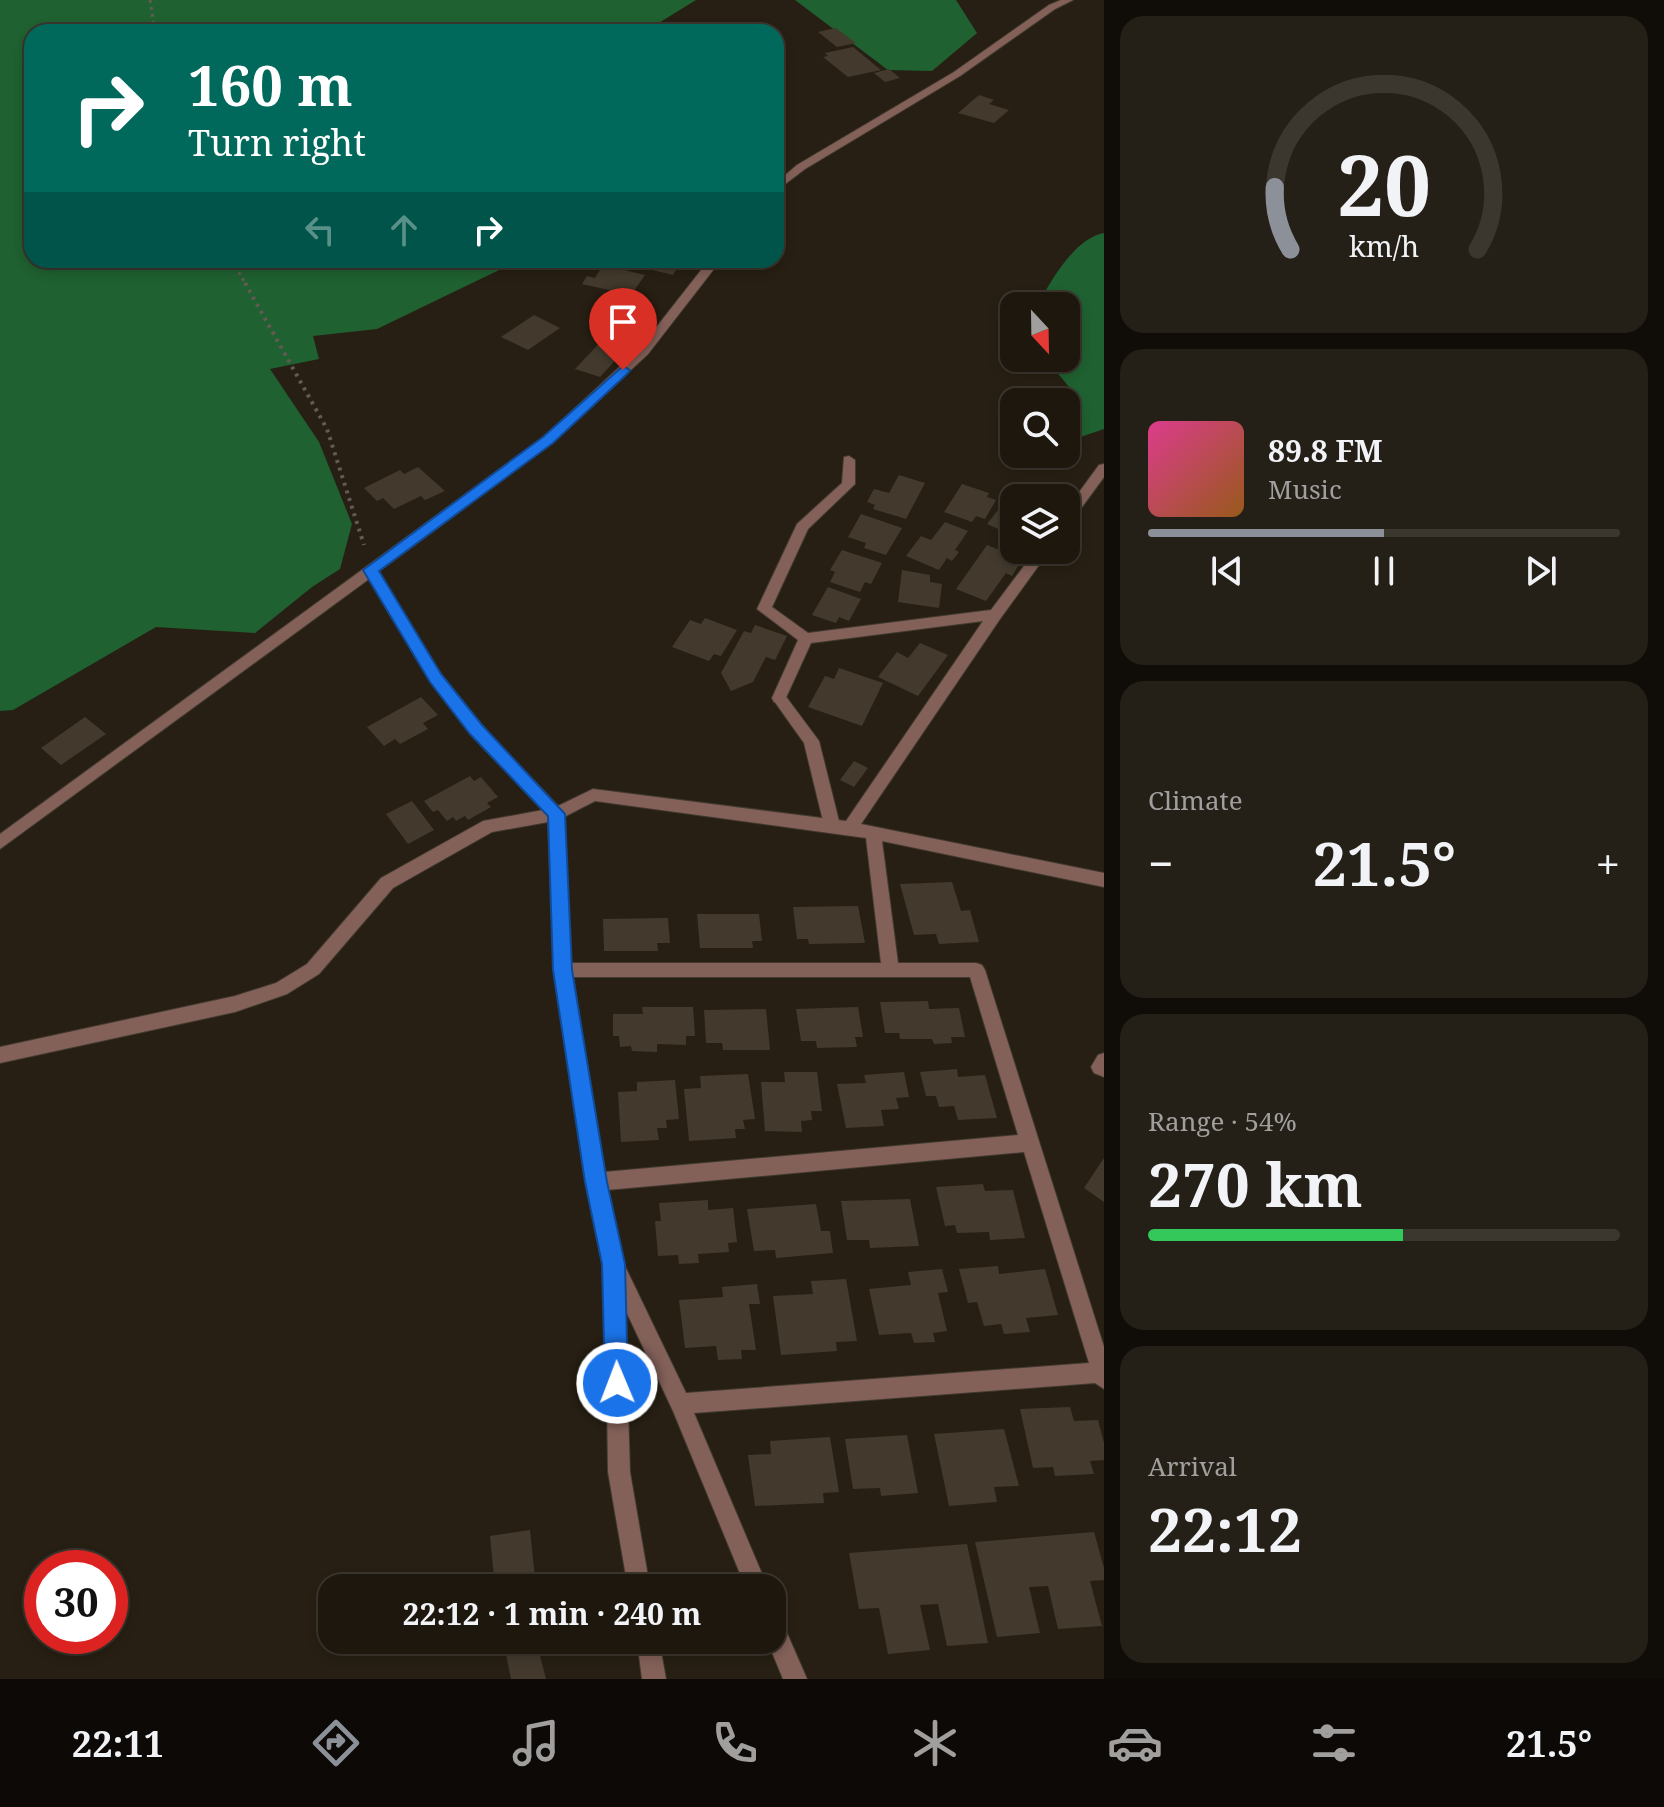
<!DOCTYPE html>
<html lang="en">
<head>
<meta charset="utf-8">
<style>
	:root { --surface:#1d170e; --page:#252017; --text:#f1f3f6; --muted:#a09f9e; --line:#3b362e; --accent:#8c9099 }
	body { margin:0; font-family:"Noto Serif",serif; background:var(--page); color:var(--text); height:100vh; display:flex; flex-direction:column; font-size:30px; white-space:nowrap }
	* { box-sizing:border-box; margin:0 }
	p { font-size:26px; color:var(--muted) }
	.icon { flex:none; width:44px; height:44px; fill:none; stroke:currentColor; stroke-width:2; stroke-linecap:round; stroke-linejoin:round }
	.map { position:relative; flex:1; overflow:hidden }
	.side { display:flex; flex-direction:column; gap:16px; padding:16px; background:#100d08; width:560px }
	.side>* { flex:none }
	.top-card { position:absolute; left:24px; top:24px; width:760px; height:244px; border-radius:24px; box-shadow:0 4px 12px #0003,0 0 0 2px var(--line); background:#00695c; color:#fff; overflow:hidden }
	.needle { width:52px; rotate:158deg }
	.buttons { position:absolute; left:1000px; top:292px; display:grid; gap:16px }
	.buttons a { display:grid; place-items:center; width:80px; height:80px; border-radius:16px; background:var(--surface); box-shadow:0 4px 12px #0003,0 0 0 2px var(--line); font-size:40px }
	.speed { position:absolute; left:24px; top:1550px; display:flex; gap:16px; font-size:40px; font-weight:700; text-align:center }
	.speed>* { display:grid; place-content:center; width:104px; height:104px; border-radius:50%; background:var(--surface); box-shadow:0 4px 12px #0003,0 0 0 2px var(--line); line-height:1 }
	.speed .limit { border:12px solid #d22; background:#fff; color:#111 }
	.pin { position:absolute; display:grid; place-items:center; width:68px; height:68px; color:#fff; margin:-82px -34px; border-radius:50% 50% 50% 0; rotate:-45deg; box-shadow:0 0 8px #0007 }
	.pin .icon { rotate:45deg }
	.me { position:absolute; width:88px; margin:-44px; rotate:359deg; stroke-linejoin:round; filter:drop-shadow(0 0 6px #0008) }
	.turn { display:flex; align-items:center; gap:28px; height:168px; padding:0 32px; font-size:36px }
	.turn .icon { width:104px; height:104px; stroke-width:2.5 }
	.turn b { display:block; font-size:56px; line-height:68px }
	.lanes { display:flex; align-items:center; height:76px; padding:0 32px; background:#0003; justify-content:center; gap:40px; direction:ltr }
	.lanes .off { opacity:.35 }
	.big { font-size:60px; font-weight:700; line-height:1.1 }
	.side .tile { flex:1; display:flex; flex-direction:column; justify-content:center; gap:12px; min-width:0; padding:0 28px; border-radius:24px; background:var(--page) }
	.side .dial { align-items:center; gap:0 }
	.dial svg { height:208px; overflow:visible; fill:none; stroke:var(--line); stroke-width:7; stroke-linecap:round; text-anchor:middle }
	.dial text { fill:var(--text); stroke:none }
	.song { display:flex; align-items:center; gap:24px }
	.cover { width:96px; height:96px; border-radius:12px; background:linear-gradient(135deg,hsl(330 70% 55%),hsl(30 70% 35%)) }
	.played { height:8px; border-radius:4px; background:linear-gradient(90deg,var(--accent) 50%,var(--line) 50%) }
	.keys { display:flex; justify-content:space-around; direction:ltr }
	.heat { display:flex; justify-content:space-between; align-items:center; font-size:44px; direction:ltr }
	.charge { height:12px; border-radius:6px; background:linear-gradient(90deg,#34c759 54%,var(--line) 0) }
	.trip { position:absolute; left:318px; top:1574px; width:468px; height:80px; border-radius:24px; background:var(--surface); box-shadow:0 4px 12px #0003,0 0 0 2px var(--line); font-weight:700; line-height:80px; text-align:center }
	.dock { display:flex; height:128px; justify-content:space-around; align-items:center; background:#0c0906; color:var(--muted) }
	.dock .icon { width:56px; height:56px }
	.dock .selected { color:var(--accent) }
	.dock b { font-size:36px; color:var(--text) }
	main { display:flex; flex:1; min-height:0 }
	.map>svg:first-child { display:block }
	.forest { fill:#1f6130 }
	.building { fill:#433a2d }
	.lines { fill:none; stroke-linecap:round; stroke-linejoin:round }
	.service-casing { stroke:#423a2f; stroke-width:2 }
	.minor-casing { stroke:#423a2f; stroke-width:2 }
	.path-far1 { stroke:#635b51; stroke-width:3; stroke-dasharray:3 4; stroke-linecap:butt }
	.path { stroke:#635b51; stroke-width:4; stroke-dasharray:3 5; stroke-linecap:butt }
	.service { fill:#836159; fill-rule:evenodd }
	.minor { fill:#836159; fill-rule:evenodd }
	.route { fill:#1a73e8; stroke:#114b97; stroke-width:2 }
</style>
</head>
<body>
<main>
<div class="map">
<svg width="1104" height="1679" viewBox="0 0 1104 1679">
	<rect width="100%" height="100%" fill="#271f13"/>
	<!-- forest -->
	<g class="forest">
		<polygon points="0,0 696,0 649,29 649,32 32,32 32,260 520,260 377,329 313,336 319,359 270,369 319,442 352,524 340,569 312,587 255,633 156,627 13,710 0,711"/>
		<polygon points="795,0 956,0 977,33 932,71 888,70"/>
		<path d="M 1104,233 L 1104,429 L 1066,442 L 1066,402 L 1051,402 L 1069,387 L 1045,358 L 1066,358 L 1066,306 L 1038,306 C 1049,282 1076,237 1104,233 Z"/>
	</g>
	<!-- building -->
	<g class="building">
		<polygon points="836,28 856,43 837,47 818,32"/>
		<polygon points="853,47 881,70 848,77 823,57 828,56 825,53"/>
		<polygon points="889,69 900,78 885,82 874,73"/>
		<polygon points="979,95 994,100 989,104 1009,110 994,123 958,113"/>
		<polygon points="611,260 696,260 692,266 680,263 673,275"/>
		<polygon points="603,265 645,275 631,295 582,284 587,276 595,278"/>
		<polygon points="619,296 650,304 641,316 610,308"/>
		<polygon points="534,315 560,328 528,350 501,337"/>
		<polygon points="609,333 633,341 600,377 575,369"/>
		<polygon points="418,467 445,491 425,500 421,496 394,509 383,498 377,501 364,488 400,470 404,474"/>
		<polygon points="899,475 925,483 906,519 873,509 875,505 867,502 874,489 889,493"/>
		<polygon points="962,484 989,493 987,497 996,500 985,519 976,516 972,522 944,512"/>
		<polygon points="1005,501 1014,504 1014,536 987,524"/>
		<polygon points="861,514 902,528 886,555 864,548 866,543 848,537"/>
		<polygon points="945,522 968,531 955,550 959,552 952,561 947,558 939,570 906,556 921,536 931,540"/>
		<polygon points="987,545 1016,557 1014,561 1020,563 1012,576 1006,573 986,601 956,589"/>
		<polygon points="842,550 882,563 871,584 865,582 860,592 830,582 835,572 830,570"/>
		<polygon points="902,570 930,575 930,582 942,584 939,608 898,602"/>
		<polygon points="828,587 861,599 849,621 839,617 836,623 812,615"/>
		<polygon points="705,618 737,630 721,656 714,654 709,661 672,647 690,620 701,624"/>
		<polygon points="755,625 787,636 775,660 766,657 753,682 731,691 721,673 744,631 751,633"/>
		<polygon points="920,643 948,655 918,696 878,677 897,652 908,658"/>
		<polygon points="839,668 883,683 862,726 808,707 825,676 834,679"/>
		<polygon points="421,697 438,715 423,723 428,729 400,744 395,739 384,746 367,727"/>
		<polygon points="85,717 106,734 61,765 41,748"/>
		<polygon points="854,761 868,768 854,787 840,780"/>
		<polygon points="470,776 474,781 481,777 498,797 487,803 491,807 468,820 465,816 456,821 453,817 447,821 438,810 433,812 424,801"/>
		<polygon points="412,801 434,830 408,844 386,814"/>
		<polygon points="952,882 961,911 970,910 979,942 939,944 936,934 914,935 900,884"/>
		<polygon points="858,906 865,943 809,944 808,939 797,939 793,907"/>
		<polygon points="697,914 759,914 762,941 752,941 753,948 700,948"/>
		<polygon points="668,918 670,943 657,943 658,951 604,951 603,919"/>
		<polygon points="928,1001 929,1009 959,1008 965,1037 951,1037 952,1043 934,1044 932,1039 900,1039 899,1033 885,1033 880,1002"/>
		<polygon points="642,1007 693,1007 695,1036 686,1036 686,1045 657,1044 657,1052 632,1051 631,1046 620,1047 619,1036 613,1036 613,1014 643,1014"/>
		<polygon points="858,1007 863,1037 855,1037 857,1047 817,1048 816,1041 801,1041 796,1009"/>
		<polygon points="766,1009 770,1050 723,1050 722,1043 706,1043 704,1010"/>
		<polygon points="957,1069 958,1077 985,1075 997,1118 958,1120 954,1106 939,1107 936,1096 926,1096 920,1072"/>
		<polygon points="784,1072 817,1072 822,1111 811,1111 812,1120 801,1121 802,1132 765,1131 761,1082 785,1082"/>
		<polygon points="904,1072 909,1097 896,1098 899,1109 881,1110 884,1126 846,1128 837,1084 866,1083 864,1075"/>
		<polygon points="748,1074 755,1119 743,1120 745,1129 735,1129 736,1138 689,1141 684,1089 701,1088 700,1076"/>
		<polygon points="675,1080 679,1119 666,1120 667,1128 657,1128 659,1140 621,1142 618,1092 637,1091 637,1082"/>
		<polygon points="1104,1158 1104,1202 1084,1188"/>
		<polygon points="983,1184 985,1191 1013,1190 1025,1238 990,1240 989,1232 957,1233 955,1225 945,1226 936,1187"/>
		<polygon points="910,1199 919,1246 870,1248 869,1240 847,1240 841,1201"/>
		<polygon points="708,1200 708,1210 733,1208 737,1242 728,1243 729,1252 698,1254 699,1263 679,1264 678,1255 658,1256 655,1221 661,1221 659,1203"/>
		<polygon points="816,1204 821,1231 830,1231 833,1253 776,1258 775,1250 754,1251 747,1209"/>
		<polygon points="998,1266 999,1274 1045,1269 1058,1315 1026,1318 1030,1332 1004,1334 1001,1324 984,1326 977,1302 968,1303 959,1269"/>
		<polygon points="942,1269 948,1292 938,1293 947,1331 933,1333 935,1342 914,1343 911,1333 879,1335 869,1289 911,1285 908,1272"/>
		<polygon points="846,1279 857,1341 836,1342 837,1351 781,1355 773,1296 813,1294 811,1281"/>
		<polygon points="757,1284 760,1304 749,1304 756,1350 741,1350 742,1359 718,1360 716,1346 685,1348 679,1300 723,1297 722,1287"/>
		<polygon points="1070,1407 1074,1421 1098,1420 1104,1443 1104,1460 1090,1461 1094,1474 1055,1476 1053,1467 1033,1468 1020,1409"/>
		<polygon points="1004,1429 1019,1486 994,1487 997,1502 949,1506 934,1434"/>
		<polygon points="907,1435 918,1493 881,1496 880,1488 853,1489 845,1439"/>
		<polygon points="830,1437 839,1492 823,1493 824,1503 755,1506 748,1455 771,1454 770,1441"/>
		<polygon points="530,1530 536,1588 495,1588 490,1536"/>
		<polygon points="1094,1532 1104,1568 1104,1580 1090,1581 1102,1626 1058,1629 1048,1586 1029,1587 1040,1633 997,1637 975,1542"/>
		<polygon points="967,1544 988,1643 947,1646 938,1604 920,1605 930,1650 888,1654 879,1608 859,1609 849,1553"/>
		<polygon points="503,1640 536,1640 546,1679 511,1679"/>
	</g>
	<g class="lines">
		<!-- service casing -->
		<g class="service-casing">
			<polygon id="service" points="779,692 784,694 819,741 840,825 838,830 826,830 824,825 804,743 772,698"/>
		</g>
		<!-- minor casing -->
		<g class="minor-casing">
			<g id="minor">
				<polygon points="1061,0 1073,0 1055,9 960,76 805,169 776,191 776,183 797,165 954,72 1049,5"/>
				<path d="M 709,260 L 721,260 L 648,354 L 552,443 L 378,572 L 441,674 L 481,725 L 558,806 L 593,789 L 846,821 L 983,621 L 811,643 L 784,702 L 774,702 L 772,698 L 798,640 L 757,609 L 797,524 L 842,483 L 844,457 L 849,456 L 855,460 L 855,484 L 808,529 L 772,607 L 808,633 L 991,610 L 1036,550 L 1050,550 L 1000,619 L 861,824 L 1104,873 L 1104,887 L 882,841 L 898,963 L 976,963 L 982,965 L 985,970 L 1104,1347 L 1104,1389 L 1095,1383 L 694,1413 L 768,1588 L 746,1588 L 673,1411 L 625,1309 L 630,1472 L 650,1588 L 628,1588 L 608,1472 L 605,1267 L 587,1182 L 554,970 L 548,822 L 492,832 L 393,888 L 319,974 L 287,994 L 235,1012 L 0,1063 L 0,1047 L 235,996 L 276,983 L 307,964 L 381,878 L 483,821 L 543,810 L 471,733 L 431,682 L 369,579 L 0,849 L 0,834 L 544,437 L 640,348 ZM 595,801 L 866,838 L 881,963 L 571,963 L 564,817 ZM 573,977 L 970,977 L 1018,1135 L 604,1172 ZM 1024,1152 L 1089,1363 L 686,1393 L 623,1262 L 607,1190 Z"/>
				<polygon points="1104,464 1104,477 1071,522 1066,523 1066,510 1099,465"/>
				<polygon points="1104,1053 1104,1077 1094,1073 1091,1067 1098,1055"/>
				<polygon points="772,1614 780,1617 807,1679 783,1679 767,1640 772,1640"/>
				<polygon points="637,1640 659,1640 666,1679 642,1679"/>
			</g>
		</g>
		<!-- path-far1 -->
		<g class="path-far1">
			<polyline points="150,0 155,32"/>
			<polyline points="232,260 246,285"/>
		</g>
		<!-- path -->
		<polyline class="path" points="245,283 327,429 364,545"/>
		<!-- service -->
		<use href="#service" class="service"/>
		<!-- minor -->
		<use href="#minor" class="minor"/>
	</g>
	<!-- route -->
	<polygon class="route" points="623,366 630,370 628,373 553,443 379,571 441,674 482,725 565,814 572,970 607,1182 625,1264 628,1383 625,1391 617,1394 608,1391 605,1383 602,1264 585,1182 553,970 548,816 470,734 430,682 363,570 543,437"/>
</svg>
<div class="buttons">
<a><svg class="needle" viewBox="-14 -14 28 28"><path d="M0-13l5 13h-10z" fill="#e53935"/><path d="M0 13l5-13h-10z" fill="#a09f9e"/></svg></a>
<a><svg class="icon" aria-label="search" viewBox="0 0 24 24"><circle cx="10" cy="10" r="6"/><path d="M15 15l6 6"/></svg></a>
<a><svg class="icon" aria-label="layers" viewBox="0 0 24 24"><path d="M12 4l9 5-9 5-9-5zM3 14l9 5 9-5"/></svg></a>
</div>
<div class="speed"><div class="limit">30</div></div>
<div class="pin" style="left:623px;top:370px;background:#d93025"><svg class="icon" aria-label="arrive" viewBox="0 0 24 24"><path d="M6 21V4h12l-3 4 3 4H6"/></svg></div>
<svg class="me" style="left:617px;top:1383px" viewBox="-20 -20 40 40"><circle r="17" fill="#1a73e8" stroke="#fff" stroke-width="3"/><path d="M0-11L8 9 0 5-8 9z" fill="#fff"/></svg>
<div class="trip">22:12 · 1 min · 240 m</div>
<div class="top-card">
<div class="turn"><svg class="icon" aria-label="right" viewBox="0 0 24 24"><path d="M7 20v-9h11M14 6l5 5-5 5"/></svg><div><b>160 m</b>Turn right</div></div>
<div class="lanes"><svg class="icon off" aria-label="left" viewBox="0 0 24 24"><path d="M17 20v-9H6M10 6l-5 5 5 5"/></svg><svg class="icon off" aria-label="ahead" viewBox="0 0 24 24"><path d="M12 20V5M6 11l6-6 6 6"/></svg><svg class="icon" aria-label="right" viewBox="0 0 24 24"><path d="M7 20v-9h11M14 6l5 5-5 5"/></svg></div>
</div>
</div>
<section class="side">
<div class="tile dial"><svg viewBox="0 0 100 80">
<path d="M14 69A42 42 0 1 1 86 69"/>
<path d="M14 69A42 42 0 0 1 8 45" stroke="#8c9099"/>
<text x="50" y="56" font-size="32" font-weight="700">20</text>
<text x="50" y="72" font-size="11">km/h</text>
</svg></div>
<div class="tile">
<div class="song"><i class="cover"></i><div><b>89.8 FM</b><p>Music</p></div></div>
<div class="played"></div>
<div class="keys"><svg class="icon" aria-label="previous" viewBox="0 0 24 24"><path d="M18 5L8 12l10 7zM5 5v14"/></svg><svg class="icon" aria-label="pause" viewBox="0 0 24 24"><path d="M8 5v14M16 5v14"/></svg><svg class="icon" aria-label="next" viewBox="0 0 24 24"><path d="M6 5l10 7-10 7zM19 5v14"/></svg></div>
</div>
<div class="tile"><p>Climate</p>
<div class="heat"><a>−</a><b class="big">21.5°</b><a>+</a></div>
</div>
<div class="tile"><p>Range · 54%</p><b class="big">270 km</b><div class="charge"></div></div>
<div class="tile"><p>Arrival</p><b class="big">22:12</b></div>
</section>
</main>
<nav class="dock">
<b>22:11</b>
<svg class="icon selected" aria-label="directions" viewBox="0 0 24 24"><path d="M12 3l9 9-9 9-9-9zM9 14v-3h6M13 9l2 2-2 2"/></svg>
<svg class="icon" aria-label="music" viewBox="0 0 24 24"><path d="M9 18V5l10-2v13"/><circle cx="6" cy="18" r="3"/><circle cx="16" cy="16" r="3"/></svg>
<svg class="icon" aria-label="phone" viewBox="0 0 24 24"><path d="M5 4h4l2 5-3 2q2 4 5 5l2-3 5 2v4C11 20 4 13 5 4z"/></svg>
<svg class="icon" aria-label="climate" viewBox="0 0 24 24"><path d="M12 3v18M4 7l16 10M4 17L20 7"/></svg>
<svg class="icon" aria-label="car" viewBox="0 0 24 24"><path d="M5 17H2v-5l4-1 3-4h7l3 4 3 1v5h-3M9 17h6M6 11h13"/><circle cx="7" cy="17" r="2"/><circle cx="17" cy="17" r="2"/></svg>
<svg class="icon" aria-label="filters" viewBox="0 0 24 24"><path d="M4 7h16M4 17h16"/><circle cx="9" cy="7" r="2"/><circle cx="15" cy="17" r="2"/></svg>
<b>21.5°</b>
</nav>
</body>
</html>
